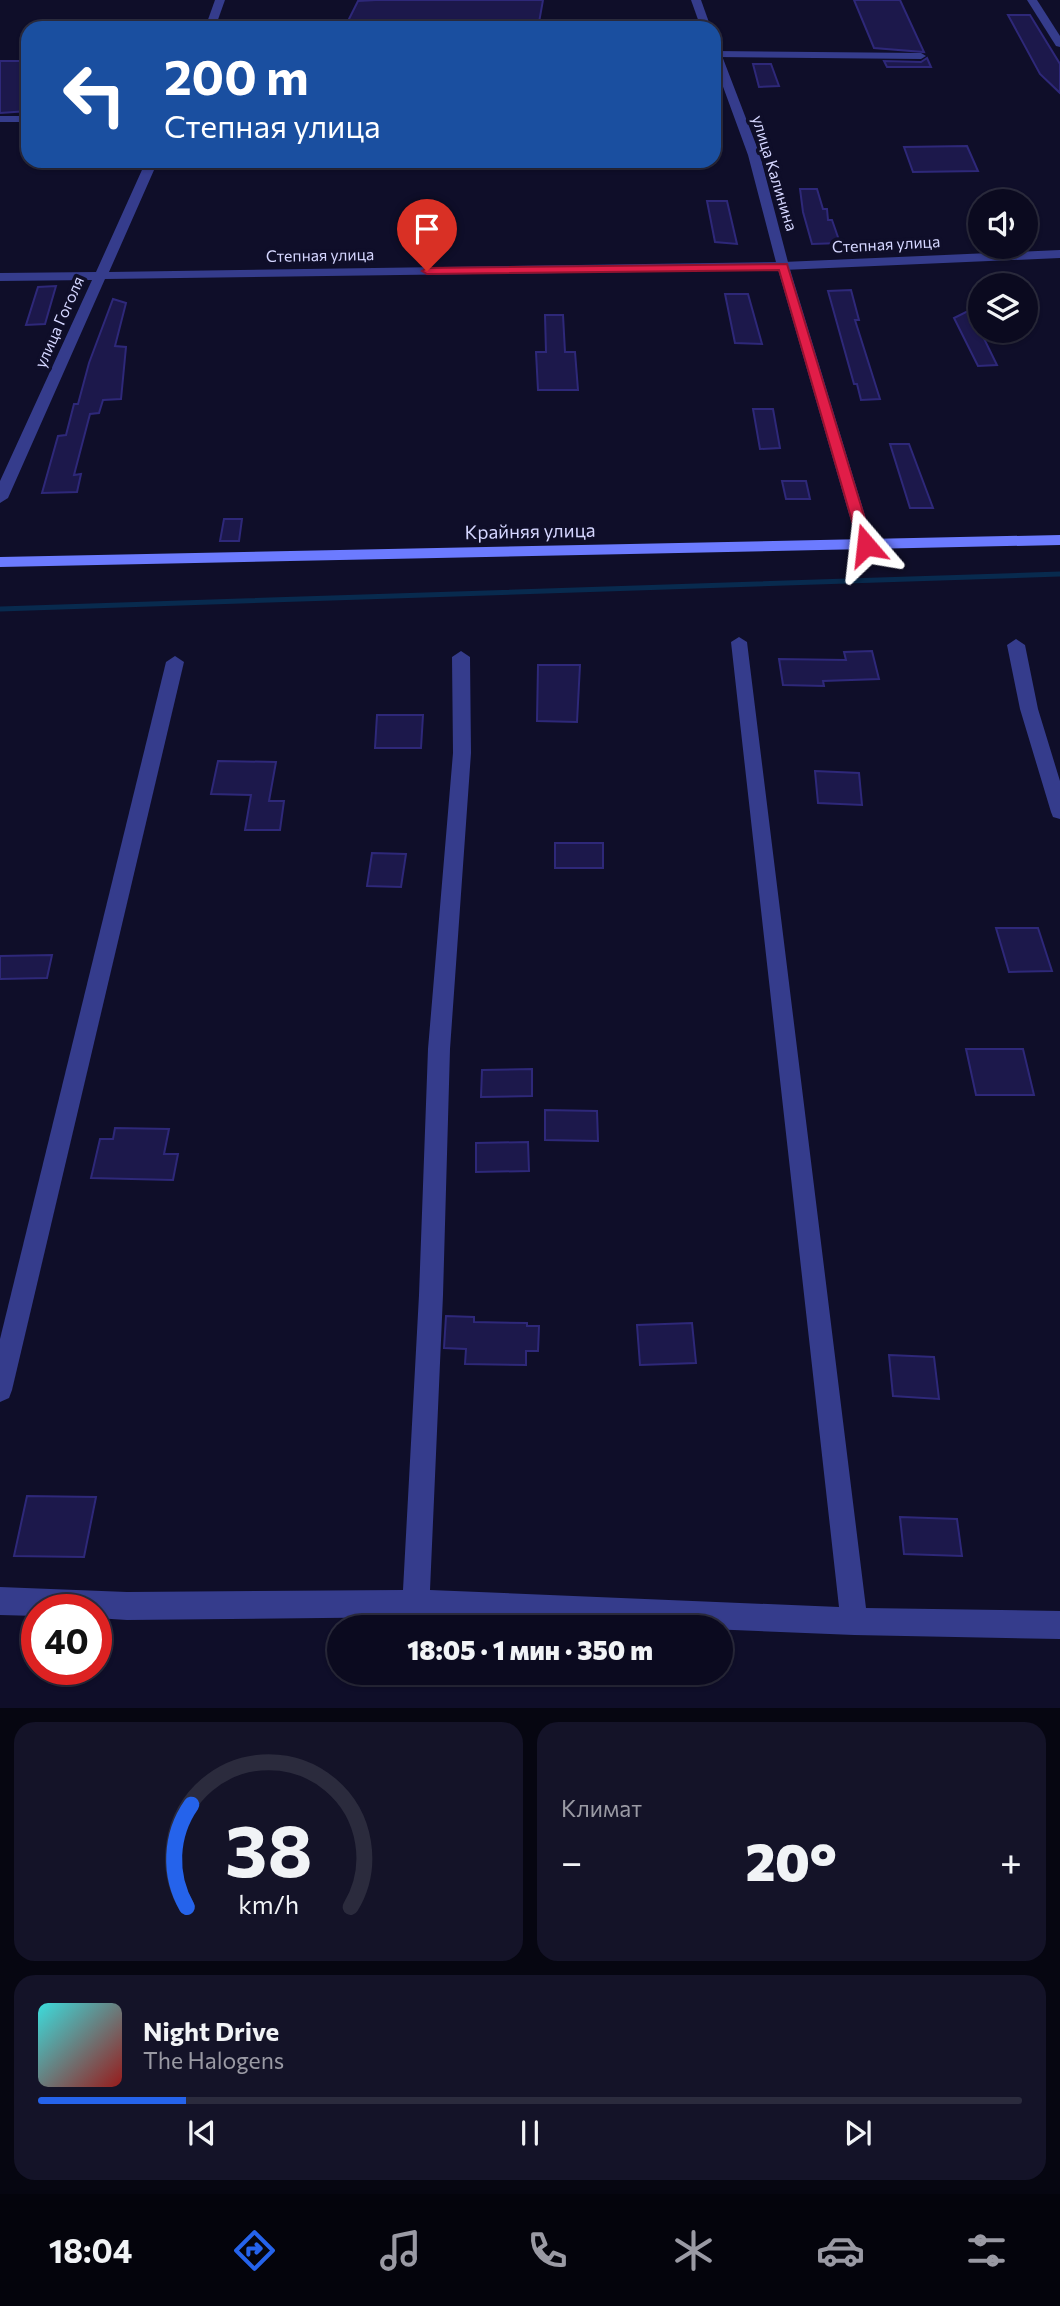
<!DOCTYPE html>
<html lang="ru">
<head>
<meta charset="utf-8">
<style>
	:root { --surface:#0b0a1f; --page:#141328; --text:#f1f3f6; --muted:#9a9aa4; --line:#2b2b3d; --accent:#2563eb }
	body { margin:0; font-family:Commissioner,sans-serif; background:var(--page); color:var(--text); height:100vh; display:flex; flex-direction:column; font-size:26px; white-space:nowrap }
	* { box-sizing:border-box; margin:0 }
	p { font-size:23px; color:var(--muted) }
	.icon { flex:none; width:38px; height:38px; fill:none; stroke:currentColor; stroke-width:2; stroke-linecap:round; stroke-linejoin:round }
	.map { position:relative; height:1708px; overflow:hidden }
	.panel { display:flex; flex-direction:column; gap:14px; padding:14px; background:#060611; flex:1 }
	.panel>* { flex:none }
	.guide { position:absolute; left:21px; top:21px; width:700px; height:147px; border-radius:21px; box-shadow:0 2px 5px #0004,0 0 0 2px var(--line); background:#1a4fa0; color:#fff; overflow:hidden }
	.controls { position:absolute; left:968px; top:189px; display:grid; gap:14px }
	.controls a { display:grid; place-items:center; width:70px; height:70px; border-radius:50%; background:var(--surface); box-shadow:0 2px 5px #0004,0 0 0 2px var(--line); font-size:35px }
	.speed { position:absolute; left:21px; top:1594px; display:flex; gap:14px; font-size:35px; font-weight:700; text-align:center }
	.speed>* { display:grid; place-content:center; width:91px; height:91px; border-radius:50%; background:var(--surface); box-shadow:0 2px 5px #0004,0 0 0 2px var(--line); line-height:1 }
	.speed .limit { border:10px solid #d22; background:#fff; color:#111 }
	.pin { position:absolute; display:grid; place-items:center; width:60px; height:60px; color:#fff; margin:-72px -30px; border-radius:50% 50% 50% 0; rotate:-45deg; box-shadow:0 0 7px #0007 }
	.pin .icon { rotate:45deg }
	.me { position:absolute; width:77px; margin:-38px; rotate:343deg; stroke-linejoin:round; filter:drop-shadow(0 0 5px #0008) }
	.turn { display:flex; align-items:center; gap:24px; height:147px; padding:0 28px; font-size:32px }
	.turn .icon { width:91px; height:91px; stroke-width:2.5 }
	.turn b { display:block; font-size:49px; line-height:60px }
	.big { font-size:52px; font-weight:800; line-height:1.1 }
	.panel .tile { flex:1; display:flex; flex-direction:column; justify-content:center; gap:10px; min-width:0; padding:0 24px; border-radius:21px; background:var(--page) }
	.panel .dial { align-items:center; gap:0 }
	.dial svg { height:182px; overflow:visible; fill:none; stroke:var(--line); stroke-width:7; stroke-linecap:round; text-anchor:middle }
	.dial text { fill:var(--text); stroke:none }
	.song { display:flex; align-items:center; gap:21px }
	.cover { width:84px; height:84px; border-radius:10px; background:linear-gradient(135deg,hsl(180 70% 55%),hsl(0 70% 35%)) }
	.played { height:7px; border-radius:4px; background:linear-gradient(90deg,var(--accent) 15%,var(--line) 15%) }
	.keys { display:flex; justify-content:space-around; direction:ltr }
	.heat { display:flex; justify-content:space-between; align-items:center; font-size:38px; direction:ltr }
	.panel .tiles { flex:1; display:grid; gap:14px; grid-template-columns:1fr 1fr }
	.tile:last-child { grid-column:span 2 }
	.trip { position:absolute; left:327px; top:1615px; width:406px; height:70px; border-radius:35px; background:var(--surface); box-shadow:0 2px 5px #0004,0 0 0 2px var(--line); font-weight:800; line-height:70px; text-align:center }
	.menu { display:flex; height:112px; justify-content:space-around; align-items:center; background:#04040c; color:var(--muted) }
	.menu .icon { width:49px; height:49px }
	.menu .selected { color:var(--accent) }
	.menu b { font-size:32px; color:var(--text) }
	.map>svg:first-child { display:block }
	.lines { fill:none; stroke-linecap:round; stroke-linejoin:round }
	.stream { stroke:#082a4e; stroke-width:5 }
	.building { fill:#1c184b; stroke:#2e2879; stroke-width:2 }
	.minor { fill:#353c8c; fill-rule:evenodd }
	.tertiary { fill:#353c8c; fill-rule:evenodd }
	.secondary { fill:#6c7bff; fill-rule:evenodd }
	.route { fill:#e11d48; stroke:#92132f; stroke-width:2 }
	.labels { text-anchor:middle; stroke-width:7; stroke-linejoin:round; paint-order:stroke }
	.far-street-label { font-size:16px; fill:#d5d6ff; stroke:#0f0e29 }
	.street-label { font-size:19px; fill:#d5d6ff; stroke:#0f0e29 }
</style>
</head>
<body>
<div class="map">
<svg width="1060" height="1708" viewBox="0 0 1060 1708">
	<rect width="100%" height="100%" fill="#0f0e29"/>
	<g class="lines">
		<!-- stream -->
		<polyline class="stream" points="0,609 1060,574"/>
	</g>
	<!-- building -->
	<g class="building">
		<polygon points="376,0 543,0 538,28 345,27 358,1"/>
		<polygon points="854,0 900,0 924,52 874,48"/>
		<polygon points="1008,15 1030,15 1060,64 1060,93 1040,74"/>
		<polygon points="927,58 931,67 887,67 884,61 921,62"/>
		<polygon points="0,61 28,61 28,111 0,113"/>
		<polygon points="753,64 771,64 779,86 759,87"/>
		<polygon points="967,146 978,171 913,172 904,147"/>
		<polygon points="800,189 817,189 823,209 827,209 828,220 832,220 840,243 812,244 803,212"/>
		<polygon points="707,201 727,201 737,244 715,242"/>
		<polygon points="56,286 45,324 26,325 38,287"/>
		<polygon points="851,290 859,320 855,320 880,399 861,400 857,384 854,384 828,291"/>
		<polygon points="725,294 748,294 762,344 735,343"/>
		<polygon points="113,299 126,303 115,346 126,347 121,399 103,400 99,413 90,414 74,475 81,474 77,492 42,493 58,436 66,435 74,404 78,404 89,363"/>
		<polygon points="970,310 997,365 978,366 954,318"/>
		<polygon points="545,315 563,315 565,352 575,352 578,390 538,390 536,352 546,352"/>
		<polygon points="753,409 773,409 780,448 760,449"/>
		<polygon points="890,444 909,444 933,508 910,508"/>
		<polygon points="782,481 806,481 810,499 786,499"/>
		<polygon points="224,519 242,519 239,541 220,541"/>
		<polygon points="872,651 879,679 823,681 824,686 783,685 779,659 846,660 844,652"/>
		<polygon points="538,665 580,665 577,722 537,721"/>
		<polygon points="377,715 423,715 421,748 375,748"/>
		<polygon points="218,761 276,762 269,801 284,801 280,830 245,830 251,795 211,794"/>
		<polygon points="815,771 859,773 862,805 818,803"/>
		<rect x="555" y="843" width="48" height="25"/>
		<polygon points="372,853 406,854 401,887 367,886"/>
		<polygon points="996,928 1038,928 1052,971 1009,972"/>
		<polygon points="52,955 47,978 0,979 0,956"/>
		<polygon points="966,1049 1023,1049 1034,1095 976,1095"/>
		<polygon points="532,1069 532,1096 481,1097 482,1070"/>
		<polygon points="545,1110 597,1111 598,1141 545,1140"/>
		<polygon points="115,1128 169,1129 164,1154 178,1154 173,1180 91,1178 100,1139 113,1139"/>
		<polygon points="528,1142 529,1171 476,1172 476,1143"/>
		<polygon points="446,1316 474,1317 474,1322 527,1323 527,1326 539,1326 538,1351 526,1351 526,1365 465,1364 466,1349 444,1348"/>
		<polygon points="692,1323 696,1363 640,1365 637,1325"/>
		<polygon points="889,1355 934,1357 939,1399 893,1396"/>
		<polygon points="27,1496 96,1497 84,1557 14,1556"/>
		<polygon points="900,1517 957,1519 962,1556 904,1554"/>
	</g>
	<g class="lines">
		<!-- minor -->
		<g class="minor">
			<polygon points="215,0 225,0 215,28 205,28"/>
			<polygon points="1027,0 1037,0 1060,36 1060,47 1056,46"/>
			<polygon points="714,51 921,53 926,56 921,59 716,57"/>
			<rect x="0" y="116" width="28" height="6"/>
			<polygon points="146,161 158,161 109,272 783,262 1060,250 1060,258 783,270 105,279 8,498 0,503 0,481 92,280 0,281 0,273 96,272"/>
			<polygon points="739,637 747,642 866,1608 1060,1611 1060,1639 854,1635 416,1617 127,1620 96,1618 96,1610 37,1610 37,1616 0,1615 0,1587 127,1592 403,1590 419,1295 428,1049 453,753 452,657 461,651 470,657 471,753 450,1049 443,1295 430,1590 839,1607 731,642"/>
			<polygon points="1016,639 1025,645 1038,709 1060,781 1060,819 1053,817 1051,812 1020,709 1007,645"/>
			<polygon points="175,656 184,662 12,1390 9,1398 0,1402 0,1339 166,662"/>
		</g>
		<!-- tertiary -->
		<g class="tertiary">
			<polygon points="691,0 701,0 711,28 701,28"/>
			<polygon points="714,45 719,48 760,155 789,266 874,545 872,548 860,548 858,545 777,266 748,155 714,62"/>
		</g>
		<!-- secondary -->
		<polygon class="secondary" points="1060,535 1060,545 0,567 0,557"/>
	</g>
	<!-- route -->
	<polygon class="route" points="787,264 873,545 871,547 861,547 859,545 779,270 427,274 422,271 427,268"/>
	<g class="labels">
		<!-- far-street labels -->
		<g class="far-street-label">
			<text transform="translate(775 173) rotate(73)" y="6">улица Калинина</text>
			<text transform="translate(886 244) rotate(-3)" y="6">Степная улица</text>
			<text transform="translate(320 255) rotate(-1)" y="6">Степная улица</text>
			<text transform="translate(59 322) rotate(-66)" y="6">улица Гоголя</text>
		</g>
		<!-- street labels -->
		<g class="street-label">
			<text transform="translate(530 531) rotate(-1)" y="7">Крайняя улица</text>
		</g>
	</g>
</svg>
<div class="controls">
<a><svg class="icon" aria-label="sound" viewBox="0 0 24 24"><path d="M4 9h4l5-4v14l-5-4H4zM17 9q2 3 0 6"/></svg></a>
<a><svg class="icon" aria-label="layers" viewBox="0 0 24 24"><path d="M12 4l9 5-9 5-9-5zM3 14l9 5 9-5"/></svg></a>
</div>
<div class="speed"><div class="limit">40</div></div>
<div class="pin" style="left:427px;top:271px;background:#d93025"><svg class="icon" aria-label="arrive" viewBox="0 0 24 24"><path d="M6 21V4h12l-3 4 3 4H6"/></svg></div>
<svg class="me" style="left:866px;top:545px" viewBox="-20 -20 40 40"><path d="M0-17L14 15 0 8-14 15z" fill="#e11d48" stroke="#fff" stroke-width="4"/></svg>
<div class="trip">18:05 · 1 мин · 350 m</div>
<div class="guide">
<div class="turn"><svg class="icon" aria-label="left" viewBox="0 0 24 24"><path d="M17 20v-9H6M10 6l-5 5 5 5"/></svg><div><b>200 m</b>Степная улица</div></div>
</div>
</div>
<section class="panel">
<div class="tiles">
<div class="tile dial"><svg viewBox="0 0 100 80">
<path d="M14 69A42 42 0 1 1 86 69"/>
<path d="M14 69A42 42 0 0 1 16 24" stroke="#2563eb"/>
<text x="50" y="56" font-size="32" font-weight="700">38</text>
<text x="50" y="72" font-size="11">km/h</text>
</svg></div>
<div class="tile"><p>Климат</p>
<div class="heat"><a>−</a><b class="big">20°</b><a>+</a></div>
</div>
<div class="tile">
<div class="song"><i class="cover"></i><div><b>Night Drive</b><p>The Halogens</p></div></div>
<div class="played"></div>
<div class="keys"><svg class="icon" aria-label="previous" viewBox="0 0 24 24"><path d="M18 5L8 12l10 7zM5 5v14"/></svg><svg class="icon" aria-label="pause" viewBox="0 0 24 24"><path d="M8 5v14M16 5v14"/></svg><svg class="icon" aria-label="next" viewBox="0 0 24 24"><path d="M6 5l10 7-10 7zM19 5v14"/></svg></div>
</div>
</div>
</section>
<nav class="menu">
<b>18:04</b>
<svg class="icon selected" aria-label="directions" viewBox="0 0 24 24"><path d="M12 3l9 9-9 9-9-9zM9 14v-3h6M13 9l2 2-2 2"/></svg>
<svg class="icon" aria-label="music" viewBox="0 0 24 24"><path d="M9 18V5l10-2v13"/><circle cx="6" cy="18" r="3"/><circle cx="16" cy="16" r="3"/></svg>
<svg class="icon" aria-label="phone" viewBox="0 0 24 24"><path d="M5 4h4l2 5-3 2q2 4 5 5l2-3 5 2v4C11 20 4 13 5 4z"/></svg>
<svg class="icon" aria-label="climate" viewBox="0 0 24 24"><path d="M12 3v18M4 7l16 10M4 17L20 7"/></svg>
<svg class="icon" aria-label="car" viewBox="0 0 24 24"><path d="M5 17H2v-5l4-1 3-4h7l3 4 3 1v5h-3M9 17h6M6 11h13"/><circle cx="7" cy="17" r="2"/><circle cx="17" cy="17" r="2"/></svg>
<svg class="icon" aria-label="filters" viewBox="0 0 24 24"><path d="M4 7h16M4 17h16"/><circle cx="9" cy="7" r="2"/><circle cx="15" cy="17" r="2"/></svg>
</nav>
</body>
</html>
